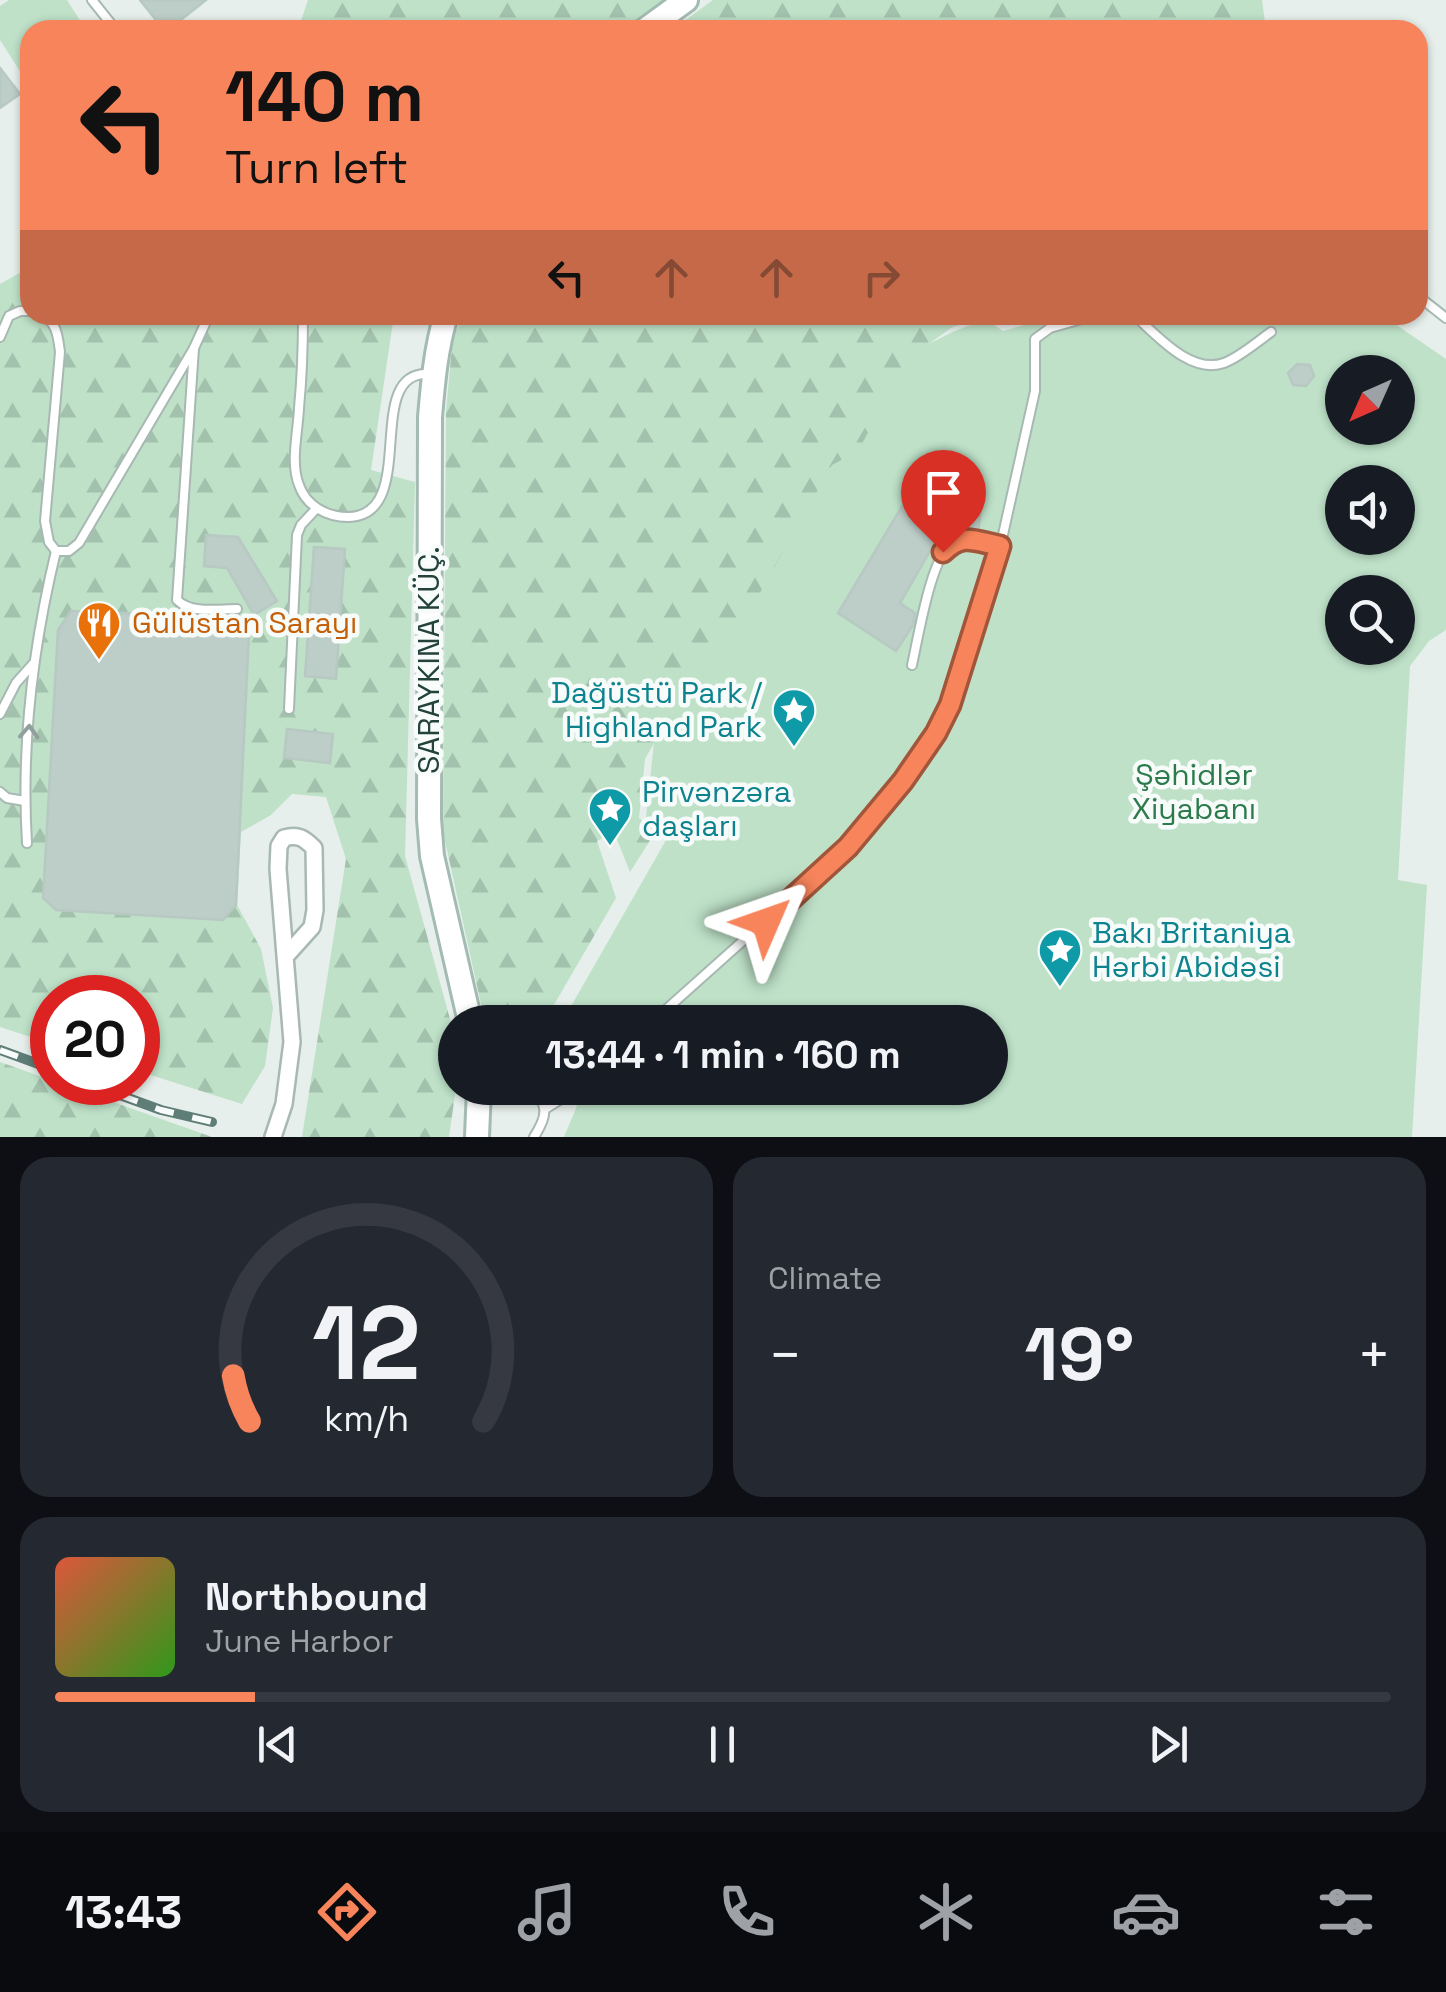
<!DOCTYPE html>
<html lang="en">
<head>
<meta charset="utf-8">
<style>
	:root { --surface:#171b24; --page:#242831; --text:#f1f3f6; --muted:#9ea1a6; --line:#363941; --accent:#f7845b }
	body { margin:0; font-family:"Space Grotesk",sans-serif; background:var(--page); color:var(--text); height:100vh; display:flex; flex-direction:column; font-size:38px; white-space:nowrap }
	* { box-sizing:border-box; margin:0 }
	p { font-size:32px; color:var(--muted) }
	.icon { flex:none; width:55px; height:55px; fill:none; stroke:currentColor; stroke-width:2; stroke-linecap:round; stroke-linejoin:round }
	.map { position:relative; height:1137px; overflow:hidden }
	.sheet { display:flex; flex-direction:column; gap:20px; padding:20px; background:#0d0f14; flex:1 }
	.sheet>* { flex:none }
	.banner { position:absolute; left:20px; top:20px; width:1408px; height:305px; border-radius:30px; box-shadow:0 2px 8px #0004; background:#f7845b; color:#111; overflow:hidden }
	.needle { width:65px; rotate:225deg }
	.controls { position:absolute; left:1325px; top:355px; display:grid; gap:20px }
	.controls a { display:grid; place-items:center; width:90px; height:90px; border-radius:50%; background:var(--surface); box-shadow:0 2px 8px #0004; font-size:50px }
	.speed { position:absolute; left:30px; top:975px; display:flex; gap:20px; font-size:50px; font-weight:700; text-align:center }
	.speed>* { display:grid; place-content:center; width:130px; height:130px; border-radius:50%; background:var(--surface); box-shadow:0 2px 8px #0004; line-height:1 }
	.speed .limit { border:15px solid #d22; background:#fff; color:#111 }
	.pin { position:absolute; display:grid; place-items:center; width:85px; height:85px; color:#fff; margin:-102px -42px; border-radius:50% 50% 50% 0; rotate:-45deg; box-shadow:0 0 10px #0007 }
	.pin .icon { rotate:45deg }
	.me { position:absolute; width:110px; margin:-55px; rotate:47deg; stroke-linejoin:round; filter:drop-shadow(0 0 8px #0008) }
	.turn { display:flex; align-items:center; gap:35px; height:210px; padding:0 40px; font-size:45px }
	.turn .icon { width:130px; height:130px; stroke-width:2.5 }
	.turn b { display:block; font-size:70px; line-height:85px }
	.lanes { display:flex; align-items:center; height:95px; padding:0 40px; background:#0003; justify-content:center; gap:50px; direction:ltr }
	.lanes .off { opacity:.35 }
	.big { font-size:75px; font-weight:700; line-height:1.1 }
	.sheet .tile { flex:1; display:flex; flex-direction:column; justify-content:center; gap:15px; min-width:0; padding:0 35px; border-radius:30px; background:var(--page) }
	.sheet .dial { align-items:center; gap:0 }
	.dial svg { height:260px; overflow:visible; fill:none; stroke:var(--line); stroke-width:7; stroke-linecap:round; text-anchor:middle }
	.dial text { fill:var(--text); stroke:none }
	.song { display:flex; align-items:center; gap:30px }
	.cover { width:120px; height:120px; border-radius:15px; background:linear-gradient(135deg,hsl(10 70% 55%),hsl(110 70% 35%)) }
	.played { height:10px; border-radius:5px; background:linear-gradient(90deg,var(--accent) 15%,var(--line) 15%) }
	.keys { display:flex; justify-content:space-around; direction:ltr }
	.heat { display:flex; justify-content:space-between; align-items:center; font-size:55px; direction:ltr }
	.sheet .tiles { flex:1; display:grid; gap:20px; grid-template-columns:1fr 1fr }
	.tile:last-child { grid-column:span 2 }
	.trip { position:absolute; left:438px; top:1005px; width:570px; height:100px; border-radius:50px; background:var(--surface); box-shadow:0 2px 8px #0004; font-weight:700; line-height:100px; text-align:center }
	.dock { display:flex; height:160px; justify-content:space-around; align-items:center; background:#090b0e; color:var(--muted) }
	.dock .icon { width:70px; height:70px }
	.dock .selected { color:var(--accent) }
	.dock b { font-size:45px; color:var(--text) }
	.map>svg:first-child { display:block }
	.forest { fill:url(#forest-firs) }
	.green { fill:#bee1c8; fill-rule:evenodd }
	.building { fill:#bdcdc7; stroke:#b7c9c2; stroke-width:2.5 }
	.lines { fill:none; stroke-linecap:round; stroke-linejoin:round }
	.lane-casing { stroke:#a8b8b3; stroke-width:12 }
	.street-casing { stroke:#a8b8b3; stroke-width:20 }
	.secondary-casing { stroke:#a3bbb3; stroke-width:28 }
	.lane { stroke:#fff; stroke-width:8 }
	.street { stroke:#fff; stroke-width:15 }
	.secondary { stroke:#fff; stroke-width:22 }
	.rail-casing { stroke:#5e7d76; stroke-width:10 }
	.rail { stroke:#f7fbf9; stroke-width:6; stroke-dasharray:19; stroke-linecap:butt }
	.oneway { stroke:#91a09d }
	.route-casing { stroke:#a1563b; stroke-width:25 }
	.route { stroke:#f7845b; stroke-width:18 }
	.labels { text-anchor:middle; stroke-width:9; stroke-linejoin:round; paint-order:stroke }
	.food-label { font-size:30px; fill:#c56008; stroke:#f7fbf9; text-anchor:start }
	.street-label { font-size:30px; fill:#23423b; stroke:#f7fbf9 }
	.culture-label { font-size:30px; fill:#0d838f; stroke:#f7fbf9; text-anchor:start }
	.park-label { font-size:30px; fill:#2b7b4c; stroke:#f7fbf9 }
</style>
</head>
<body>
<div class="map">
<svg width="1446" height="1137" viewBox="0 0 1446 1137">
	<defs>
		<pattern id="forest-firs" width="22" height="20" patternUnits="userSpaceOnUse" patternTransform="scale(2.5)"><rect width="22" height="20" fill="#bee1c8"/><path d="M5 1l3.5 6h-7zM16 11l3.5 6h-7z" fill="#a3c2ad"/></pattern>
	</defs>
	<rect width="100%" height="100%" fill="#e6efeb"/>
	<!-- forest -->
	<g class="forest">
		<polygon points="308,0 666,0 627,30 298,30"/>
		<polygon points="713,0 1262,0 1266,30 672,30"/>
		<polygon points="30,267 30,315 394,315 371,470 415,482 405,856 455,1037 456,1088 449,1137 302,1137 346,859 326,797 292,794 271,815 241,832 237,905 261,949 273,1008 265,1066 242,1104 138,1071 138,998 52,998 52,1044 0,1027 0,284"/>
		<polygon points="465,315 984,315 951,328 927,345 865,455 832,466 717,670 659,695 663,727 645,759 639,818 656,831 630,872 614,832 597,841 616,898 544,1022 485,1022 443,832 446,411 453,336"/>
		<polygon points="0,1062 212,1137 0,1137"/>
	</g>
	<!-- green -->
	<g class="green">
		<polygon points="9,0 67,0 86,30 30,30 30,87 0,40 0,6"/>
		<path d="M 1060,315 L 1382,315 L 1446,359 L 1446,630 L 1429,641 L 1410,666 L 1398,880 L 1427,885 L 1412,1137 L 564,1137 L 577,1106 L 560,1088 L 990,1088 L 990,1022 L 562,1022 L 669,835 L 646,817 L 659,695 L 717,669 L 832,465 L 858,451 L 912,352 L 955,331 L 986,319 L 1003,331 ZM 1342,372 L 1398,372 L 1398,428 L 1342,428 ZM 1342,482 L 1398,482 L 1398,538 L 1342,538 ZM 1342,592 L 1398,592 L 1398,648 L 1342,648 Z"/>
	</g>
	<!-- building -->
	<g class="building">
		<polygon points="140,0 206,0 168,30 164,30"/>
		<polygon points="0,68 20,94 0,108"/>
		<polygon points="1297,364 1310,365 1314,376 1306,386 1293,385 1288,373"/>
		<polygon points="913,488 982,501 978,533 963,532 953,534 941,532 900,603 915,613 913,625 896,651 838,613"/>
		<polygon points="206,535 238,537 277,601 254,615 227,568 204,566"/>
		<polygon points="314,547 345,549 336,679 305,676"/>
		<polygon points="71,611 232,617 249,633 236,905 223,920 56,910 43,898 58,630"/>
		<polygon points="287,729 333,734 330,763 284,758"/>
	</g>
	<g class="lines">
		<!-- lane casing -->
		<g class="lane-casing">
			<g id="lane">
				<polyline points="92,0 116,30"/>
				<polyline points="1418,296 1446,318"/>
				<path d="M 43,315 C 57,323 58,337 60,352 L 45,521 L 49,542 L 56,551 L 69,551 L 79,543 L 194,348"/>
				<path d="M 209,315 L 194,348 L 177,600 C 191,614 218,609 237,609"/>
				<path d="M 303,315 C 303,346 302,377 299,408 C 298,432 290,463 299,485 C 306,506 327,517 348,517 C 421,516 361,370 429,374"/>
				<path d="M 1134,315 C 1156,334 1190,375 1224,363 C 1240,357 1257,342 1271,332"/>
				<polyline points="0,337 9,316 20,311 30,311"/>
				<path d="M 912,665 C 918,639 931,556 952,543 C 965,534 985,543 999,546"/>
				<polyline points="289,709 297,535 301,525 316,509"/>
				<polyline points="0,714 16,683 33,664"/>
				<polyline points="0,792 7,798 25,801"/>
				<path d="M 27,843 C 21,745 33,646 56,551"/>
				<polyline points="652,1022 848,847 903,781 935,733 951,705 998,557 1035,391 1035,339 1050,328 1096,315"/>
				<path d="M 530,1088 C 550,1104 547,1117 534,1137"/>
				<polyline points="545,1109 579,1088"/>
			</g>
		</g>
		<!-- street casing -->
		<g class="street-casing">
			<path id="street" d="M 273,1137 L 284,1104 L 292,1042 L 278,869 L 279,846 L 284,838 C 298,834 304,838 314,848 L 315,910 L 312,927 L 285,957"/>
		</g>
		<!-- secondary casing -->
		<g class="secondary-casing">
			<g id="secondary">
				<polyline points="645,30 686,0"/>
				<path d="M 446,315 C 436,348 433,382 430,417 L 429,819 L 432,856 L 470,1022"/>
				<polyline points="477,1137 479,1088"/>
			</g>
		</g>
		<!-- lane -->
		<use href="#lane" class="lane"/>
		<!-- street -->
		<use href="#street" class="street"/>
		<!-- secondary -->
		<use href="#secondary" class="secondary"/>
		<!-- rail casing -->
		<g class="rail-casing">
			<g id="rail">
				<polyline points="0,1050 52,1069"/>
				<polyline points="84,1082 161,1110 212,1122"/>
			</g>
		</g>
		<!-- rail -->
		<use href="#rail" class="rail"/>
	</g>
	<!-- one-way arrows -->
	<defs><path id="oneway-chevron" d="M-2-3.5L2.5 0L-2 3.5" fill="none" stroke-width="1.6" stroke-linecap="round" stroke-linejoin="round" transform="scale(2.5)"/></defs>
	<use class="oneway" href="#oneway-chevron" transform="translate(29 732) rotate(-87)"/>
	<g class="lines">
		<!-- route casing -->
		<g class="route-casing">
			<path id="route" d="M 766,922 L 848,847 L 903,781 L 936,733 L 950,705 L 1000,546 C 974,541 963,532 943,552"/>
		</g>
		<!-- route -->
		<use href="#route" class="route"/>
	</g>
	<!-- icons -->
	<defs>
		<g id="restaurant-pin" transform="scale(2.25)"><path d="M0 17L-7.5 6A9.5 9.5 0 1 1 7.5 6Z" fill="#e8710a" stroke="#f7fbf9"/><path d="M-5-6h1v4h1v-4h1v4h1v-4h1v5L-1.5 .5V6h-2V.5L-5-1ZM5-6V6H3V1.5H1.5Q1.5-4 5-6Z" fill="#fff"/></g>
		<g id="sight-pin" transform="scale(2.25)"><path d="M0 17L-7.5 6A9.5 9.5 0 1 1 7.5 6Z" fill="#0f9aa8" stroke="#f7fbf9"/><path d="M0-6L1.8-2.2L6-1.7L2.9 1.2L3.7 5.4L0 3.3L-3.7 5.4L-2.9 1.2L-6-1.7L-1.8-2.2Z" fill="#fff"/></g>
	</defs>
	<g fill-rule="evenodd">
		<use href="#restaurant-pin" x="99" y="623"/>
		<use href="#sight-pin" x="794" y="710"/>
		<use href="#sight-pin" x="610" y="809"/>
		<use href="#sight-pin" x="1060" y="950"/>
	</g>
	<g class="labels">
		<!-- food labels -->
		<g class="food-label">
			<text x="132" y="633">Gülüstan Sarayı</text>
		</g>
		<!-- street labels -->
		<g class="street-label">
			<text transform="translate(429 660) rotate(-90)" y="10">SARAYKINA KÜÇ.</text>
		</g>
		<!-- culture labels -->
		<g class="culture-label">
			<text x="762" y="703" text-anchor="end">Dağüstü Park /<tspan x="762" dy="34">Highland Park</tspan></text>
			<text x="642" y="802">Pirvənzəra<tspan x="642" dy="34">daşları</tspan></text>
			<text x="1092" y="943">Bakı Britaniya<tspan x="1092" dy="34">Hərbi Abidəsi</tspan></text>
		</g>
		<!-- park labels -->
		<g class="park-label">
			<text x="1194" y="785">Şəhidlər<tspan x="1194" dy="34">Xiyabanı</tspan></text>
		</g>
	</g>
</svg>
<div class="controls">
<a><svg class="needle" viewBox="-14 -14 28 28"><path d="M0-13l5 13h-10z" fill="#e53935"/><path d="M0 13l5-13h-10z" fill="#9ea1a6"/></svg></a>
<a><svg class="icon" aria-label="sound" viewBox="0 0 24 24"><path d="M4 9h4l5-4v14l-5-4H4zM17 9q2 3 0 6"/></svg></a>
<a><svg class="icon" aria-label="search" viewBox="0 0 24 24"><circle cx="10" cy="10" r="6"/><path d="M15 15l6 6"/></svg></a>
</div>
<div class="speed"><div class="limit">20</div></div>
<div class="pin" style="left:943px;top:552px;background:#d93025"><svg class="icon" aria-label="arrive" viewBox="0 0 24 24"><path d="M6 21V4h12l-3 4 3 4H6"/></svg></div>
<svg class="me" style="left:766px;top:922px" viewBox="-20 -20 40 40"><path d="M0-17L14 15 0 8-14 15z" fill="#f7845b" stroke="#fff" stroke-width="4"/></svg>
<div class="trip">13:44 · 1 min · 160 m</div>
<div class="banner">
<div class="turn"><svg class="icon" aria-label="left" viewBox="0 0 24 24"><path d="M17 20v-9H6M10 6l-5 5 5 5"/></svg><div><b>140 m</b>Turn left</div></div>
<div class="lanes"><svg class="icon" aria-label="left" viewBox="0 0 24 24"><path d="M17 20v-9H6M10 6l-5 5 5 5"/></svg><svg class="icon off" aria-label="ahead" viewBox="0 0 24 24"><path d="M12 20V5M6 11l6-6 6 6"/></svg><svg class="icon off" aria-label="ahead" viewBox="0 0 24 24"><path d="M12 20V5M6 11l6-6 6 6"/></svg><svg class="icon off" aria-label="right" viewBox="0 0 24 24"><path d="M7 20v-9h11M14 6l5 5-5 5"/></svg></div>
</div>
</div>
<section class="sheet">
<div class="tiles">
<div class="tile dial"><svg viewBox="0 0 100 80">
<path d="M14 69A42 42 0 1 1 86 69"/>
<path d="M14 69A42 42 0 0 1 9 55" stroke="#f7845b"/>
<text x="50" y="56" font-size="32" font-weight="700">12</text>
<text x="50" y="72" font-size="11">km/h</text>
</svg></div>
<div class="tile"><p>Climate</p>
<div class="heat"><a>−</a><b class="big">19°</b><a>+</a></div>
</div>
<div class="tile">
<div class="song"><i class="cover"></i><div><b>Northbound</b><p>June Harbor</p></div></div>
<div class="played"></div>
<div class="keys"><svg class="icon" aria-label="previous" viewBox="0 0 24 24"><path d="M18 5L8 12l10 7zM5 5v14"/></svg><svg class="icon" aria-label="pause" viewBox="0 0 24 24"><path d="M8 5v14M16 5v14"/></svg><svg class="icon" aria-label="next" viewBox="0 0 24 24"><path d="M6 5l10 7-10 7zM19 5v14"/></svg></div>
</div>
</div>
</section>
<nav class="dock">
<b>13:43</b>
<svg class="icon selected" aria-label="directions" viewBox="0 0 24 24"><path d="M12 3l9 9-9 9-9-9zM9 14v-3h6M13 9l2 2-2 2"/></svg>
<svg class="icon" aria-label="music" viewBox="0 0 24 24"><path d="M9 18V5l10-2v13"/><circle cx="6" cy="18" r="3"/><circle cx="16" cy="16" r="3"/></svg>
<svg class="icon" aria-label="phone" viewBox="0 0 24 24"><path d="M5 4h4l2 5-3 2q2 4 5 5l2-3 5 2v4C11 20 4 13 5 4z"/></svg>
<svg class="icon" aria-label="climate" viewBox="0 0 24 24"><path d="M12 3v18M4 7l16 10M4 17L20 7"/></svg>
<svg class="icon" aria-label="car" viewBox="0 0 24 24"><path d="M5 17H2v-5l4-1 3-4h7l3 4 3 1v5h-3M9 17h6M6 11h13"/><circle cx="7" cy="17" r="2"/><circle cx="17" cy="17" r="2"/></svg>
<svg class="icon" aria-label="filters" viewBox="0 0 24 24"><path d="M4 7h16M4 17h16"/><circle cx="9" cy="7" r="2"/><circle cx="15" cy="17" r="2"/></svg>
</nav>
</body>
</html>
